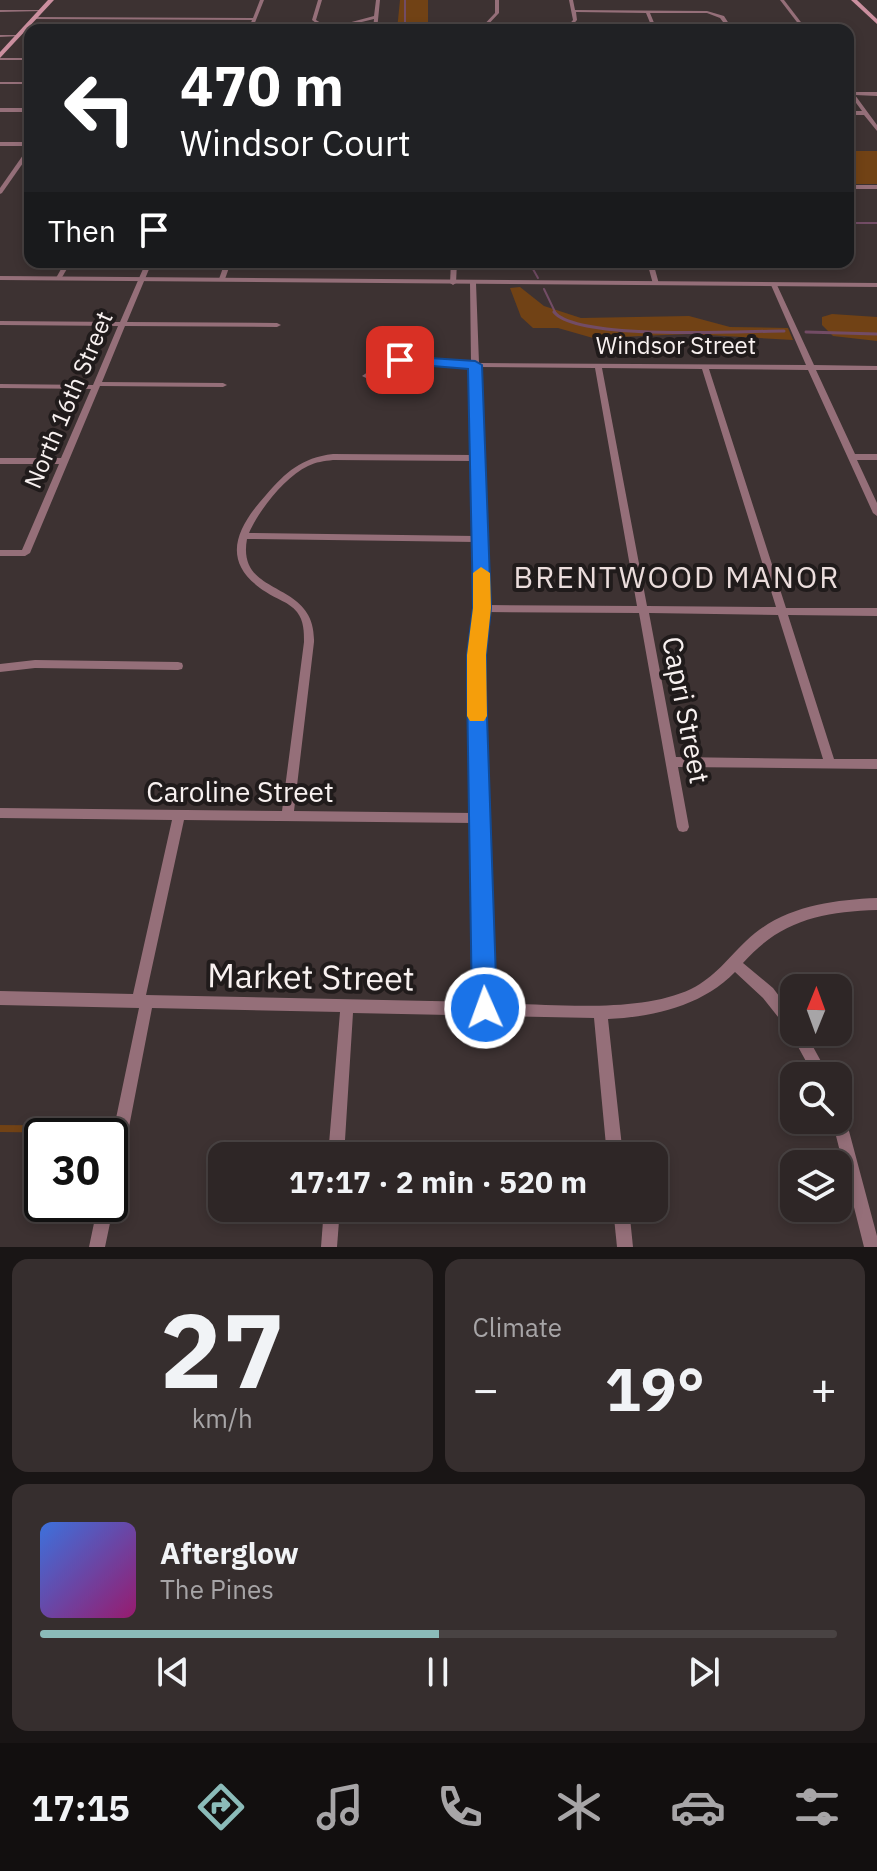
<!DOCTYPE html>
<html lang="en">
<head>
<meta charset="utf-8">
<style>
	:root { --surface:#2e2626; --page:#362e2e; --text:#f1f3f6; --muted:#a7a5a7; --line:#494343; --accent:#8bbbb9 }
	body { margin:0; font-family:"IBM Plex Sans",sans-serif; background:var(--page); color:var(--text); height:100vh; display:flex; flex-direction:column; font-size:30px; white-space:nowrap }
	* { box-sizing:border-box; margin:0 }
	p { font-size:26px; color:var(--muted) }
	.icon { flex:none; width:44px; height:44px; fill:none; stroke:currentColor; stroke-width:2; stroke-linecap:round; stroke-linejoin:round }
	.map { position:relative; height:1247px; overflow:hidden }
	.panel { display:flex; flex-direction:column; gap:12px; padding:12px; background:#191515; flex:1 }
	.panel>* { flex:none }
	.banner { position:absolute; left:24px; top:24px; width:830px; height:244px; border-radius:16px; box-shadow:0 4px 12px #0003,0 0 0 2px var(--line); background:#202124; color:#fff; overflow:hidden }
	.needle { width:52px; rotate:1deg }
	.fabs { position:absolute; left:780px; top:974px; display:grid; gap:16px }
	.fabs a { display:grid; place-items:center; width:72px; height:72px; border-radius:16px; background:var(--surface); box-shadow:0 4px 12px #0003,0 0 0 2px var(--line); font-size:40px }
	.speed { position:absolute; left:24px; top:1118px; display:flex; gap:16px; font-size:40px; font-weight:700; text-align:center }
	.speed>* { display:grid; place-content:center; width:104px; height:104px; border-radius:50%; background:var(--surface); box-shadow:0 4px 12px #0003,0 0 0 2px var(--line); line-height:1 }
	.speed .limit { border:4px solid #111; border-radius:12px; background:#fff; color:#111 }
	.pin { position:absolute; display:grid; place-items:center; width:68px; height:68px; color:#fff; margin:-34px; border-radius:16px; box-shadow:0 4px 12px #0006 }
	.me { position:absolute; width:88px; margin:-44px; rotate:358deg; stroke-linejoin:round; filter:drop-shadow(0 0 6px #0008) }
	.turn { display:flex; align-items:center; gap:28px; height:168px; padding:0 24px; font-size:36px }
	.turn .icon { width:104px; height:104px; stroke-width:2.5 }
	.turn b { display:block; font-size:56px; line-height:68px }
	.then { display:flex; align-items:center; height:76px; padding:0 24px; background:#0003; gap:16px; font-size:30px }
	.big { font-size:60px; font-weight:700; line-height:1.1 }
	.panel .tile { flex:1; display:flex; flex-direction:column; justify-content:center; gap:12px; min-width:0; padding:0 28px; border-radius:16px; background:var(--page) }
	.panel .dial { align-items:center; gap:0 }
	.dial b { font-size:104px; line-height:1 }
	.song { display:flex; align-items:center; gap:24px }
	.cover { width:96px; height:96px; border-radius:12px; background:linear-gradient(135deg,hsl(220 70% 55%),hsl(320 70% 35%)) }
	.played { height:8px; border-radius:4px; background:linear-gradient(90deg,var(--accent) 50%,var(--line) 50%) }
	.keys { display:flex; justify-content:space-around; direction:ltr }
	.heat { display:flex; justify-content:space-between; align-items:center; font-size:44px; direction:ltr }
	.panel .tiles { flex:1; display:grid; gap:12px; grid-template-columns:1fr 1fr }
	.tile:last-child { grid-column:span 2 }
	.trip { position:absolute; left:208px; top:1142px; width:460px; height:80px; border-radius:16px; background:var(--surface); box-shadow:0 4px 12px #0003,0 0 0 2px var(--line); font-weight:700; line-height:80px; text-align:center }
	.dock { display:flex; height:128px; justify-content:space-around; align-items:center; background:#120f0f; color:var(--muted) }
	.dock .icon { width:56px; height:56px }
	.dock .selected { color:var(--accent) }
	.dock b { font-size:36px; color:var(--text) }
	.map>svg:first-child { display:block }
	.green { fill:#714215 }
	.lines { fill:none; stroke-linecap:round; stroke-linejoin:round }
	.stream-far1 { stroke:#724c65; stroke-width:2 }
	.stream { stroke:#724c65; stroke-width:3 }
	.minor { fill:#956f79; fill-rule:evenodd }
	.tertiary { fill:#956f79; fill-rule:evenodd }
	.secondary { fill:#cb8f9f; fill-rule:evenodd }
	.route { fill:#1a73e8; stroke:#114b97; stroke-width:2 }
	.slow { fill:#f59e0b }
	.labels { text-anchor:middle; stroke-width:8; stroke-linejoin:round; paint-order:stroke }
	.far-street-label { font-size:24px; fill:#f8f1f0; stroke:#201b1b }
	.street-label { font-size:28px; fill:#f8f1f0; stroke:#201b1b }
	.neighbourhood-label { font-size:30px; letter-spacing:2px; fill:#ebdddc; stroke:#201b1b }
	.near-street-label { font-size:34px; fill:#f8f1f0; stroke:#201b1b }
</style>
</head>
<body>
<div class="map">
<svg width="877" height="1247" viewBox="0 0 877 1247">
	<rect width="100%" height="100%" fill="#3d3232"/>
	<!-- green -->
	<g class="green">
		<polygon points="400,0 428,0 428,30 397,30"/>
		<rect x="848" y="151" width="29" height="33"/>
		<polygon points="520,287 544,306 581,318 689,316 730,327 788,328 793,340 689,334 593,338 558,328 533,328 521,317 510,288"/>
		<polygon points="832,314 877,317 877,341 833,336 822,325 822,317"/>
		<polygon points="0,1125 102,1126 103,1136 80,1136 80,1133 0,1132"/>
	</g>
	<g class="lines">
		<!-- stream-far1 -->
		<g class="stream-far1">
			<polyline points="405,0 405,30"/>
			<polyline points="848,223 877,223"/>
			<polyline points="529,262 538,278"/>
			<polyline points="544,289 556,314"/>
		</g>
		<!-- stream -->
		<g class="stream">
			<path d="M 554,312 C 578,341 742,331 784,331"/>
			<polyline points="806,332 877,334"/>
		</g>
		<!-- minor -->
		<g class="minor">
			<polygon points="260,0 264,0 252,30 248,30 252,20 34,19 32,18 34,17 253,18"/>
			<polygon points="318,0 322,0 316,20 329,28 374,16 376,0 380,0 377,30 373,30 374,19 329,30 322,30 324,29 312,20"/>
			<polygon points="495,0 499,0 499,13 483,30 479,30 495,13"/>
			<polygon points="569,0 573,0 575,10 707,11 724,16 733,30 729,30 720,18 707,13 650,13 657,30 653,30 646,13 576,12 577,20 568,30 564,30 573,20"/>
			<polygon points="780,0 784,0 807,30 803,30"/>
			<polygon points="0,10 41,10 43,11 0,12"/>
			<polygon points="0,35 18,35 20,36 0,37"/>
			<rect x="0" y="58" width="30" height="2"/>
			<rect x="0" y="82" width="30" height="2"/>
			<polygon points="848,88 852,92 877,92 877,96 855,95 877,125 877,131 864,115 848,115 848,111 862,111 848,92"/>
			<rect x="0" y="108" width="30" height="4"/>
			<rect x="0" y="142" width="30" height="4"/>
			<polygon points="30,147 30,153 2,193 0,194 0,188 28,148"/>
			<rect x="848" y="185" width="29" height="4"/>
			<polygon points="65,262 71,262 61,279 57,279 56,278"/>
			<polygon points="146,262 152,262 127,322 277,323 281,325 277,327 125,326 102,382 223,383 227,385 223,387 100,386 30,553 25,556 0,556 0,550 22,550 59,464 0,464 0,458 61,458 91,389 0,388 0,384 93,385 118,326 0,325 0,321 120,322"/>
			<polygon points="225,262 231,262 225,279 222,281 219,279"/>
			<polygon points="451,262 457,262 456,283 453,285 450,283"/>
			<polygon points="647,262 653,262 659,284 658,285 653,284"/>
			<path d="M 473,281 L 476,283 L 479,363 L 806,365 L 771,285 L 774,283 L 777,285 L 814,365 L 877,366 L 877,370 L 816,370 L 855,454 L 877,454 L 877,460 L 857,460 L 877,503 L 877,516 L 873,513 L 808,370 L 709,369 L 786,608 L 877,608 L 877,616 L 788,615 L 834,759 L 877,759 L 877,769 L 678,767 L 689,827 L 687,831 L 683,832 L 679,831 L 677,827 L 639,613 L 486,612 L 481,655 L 492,1003 C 551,1004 638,1014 691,989 C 715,977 728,958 746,941 C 781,907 830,900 877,898 L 877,910 C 822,912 781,920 743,963 L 773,988 L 794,1016 L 794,1032 L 805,1032 L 829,1076 L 814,1076 L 790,1032 L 763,998 L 735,972 C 702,1006 653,1017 608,1019 L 623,1156 L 607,1156 L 594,1018 L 353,1013 L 344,1156 L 328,1156 L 340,1012 L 152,1008 L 118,1184 L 115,1189 L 110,1192 L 110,1147 L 139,1008 L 0,1005 L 0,991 L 133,994 L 172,820 L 0,818 L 0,808 L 282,811 L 304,642 C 304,632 304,621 297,612 C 289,602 276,599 266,592 C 220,563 235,529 266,495 C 286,472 301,458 333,454 L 474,455 L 472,367 L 406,362 L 389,366 L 369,378 L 366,378 L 362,376 C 397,350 431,360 471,362 L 470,283 ZM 479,367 L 595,368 L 637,606 L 487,605 ZM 602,368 L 702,369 L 776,607 L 647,606 ZM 333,460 L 474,461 L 475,536 L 249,533 C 259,510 285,477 308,466 C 316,462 324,461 333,460 ZM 247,539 L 476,542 L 477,608 L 471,655 L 474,813 L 294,811 L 314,642 C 316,578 236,599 247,539 ZM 649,613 L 778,615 L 823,759 L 676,757 ZM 184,820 L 474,823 L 478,1002 L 146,995 Z"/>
			<polygon points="35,660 178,662 182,663 183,666 182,669 178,670 35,668 0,672 0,664"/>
			<polygon points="838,1109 843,1111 845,1116 877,1236 877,1247 864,1247 832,1120 838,1120"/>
			<polygon points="110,1198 114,1204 105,1247 89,1247 98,1204 110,1204"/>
			<polygon points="324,1208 340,1208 337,1247 321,1247"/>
			<polygon points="613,1208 629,1208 633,1247 617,1247"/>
		</g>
		<!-- tertiary -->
		<polygon class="tertiary" points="0,276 877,283 877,287 0,280"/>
		<!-- secondary -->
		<g class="secondary">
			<polygon points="48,0 54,0 0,58 0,52"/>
			<polygon points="851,0 857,0 877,19 877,24"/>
		</g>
	</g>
	<!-- route -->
	<polygon class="route" points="400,356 475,361 482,365 491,608 486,655 486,687 497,1008 494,1017 485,1020 476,1017 472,1008 467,687 467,655 473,608 468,369 396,363 394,360"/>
	<!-- slow -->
	<polygon class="slow" points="481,567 490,573 491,608 486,655 487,716 484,721 470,721 467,716 467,655 473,608 473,573"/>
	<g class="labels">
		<!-- far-street labels -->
		<g class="far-street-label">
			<text x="676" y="354">Windsor Street</text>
			<text transform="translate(69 400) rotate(-67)" y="8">North 16th Street</text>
		</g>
		<!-- street labels -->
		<g class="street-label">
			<text transform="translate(686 710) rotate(79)" y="10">Capri Street</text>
			<text x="240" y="802">Caroline Street</text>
		</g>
		<!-- neighbourhood labels -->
		<g class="neighbourhood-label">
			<text x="677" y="588">BRENTWOOD MANOR</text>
		</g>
		<!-- near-street labels -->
		<g class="near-street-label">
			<text transform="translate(311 977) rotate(1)" y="12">Market Street</text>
		</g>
	</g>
</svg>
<div class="fabs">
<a><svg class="needle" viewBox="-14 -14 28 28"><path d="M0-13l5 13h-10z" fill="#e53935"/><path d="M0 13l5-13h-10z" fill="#a7a5a7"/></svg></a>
<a><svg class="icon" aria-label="search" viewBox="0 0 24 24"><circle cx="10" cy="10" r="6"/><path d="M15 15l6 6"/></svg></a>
<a><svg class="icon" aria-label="layers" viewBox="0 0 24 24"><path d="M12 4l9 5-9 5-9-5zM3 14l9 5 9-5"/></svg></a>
</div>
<div class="speed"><div class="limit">30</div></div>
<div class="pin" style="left:400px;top:360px;background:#d93025"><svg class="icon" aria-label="arrive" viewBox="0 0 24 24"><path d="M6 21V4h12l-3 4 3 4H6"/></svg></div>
<svg class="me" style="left:485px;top:1008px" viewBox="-20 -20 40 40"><circle r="17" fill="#1a73e8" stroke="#fff" stroke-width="3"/><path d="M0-11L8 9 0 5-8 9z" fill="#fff"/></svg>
<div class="trip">17:17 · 2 min · 520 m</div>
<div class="banner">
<div class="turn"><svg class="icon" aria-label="left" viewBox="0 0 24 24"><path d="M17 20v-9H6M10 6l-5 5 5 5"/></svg><div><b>470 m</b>Windsor Court</div></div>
<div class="then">Then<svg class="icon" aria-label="arrive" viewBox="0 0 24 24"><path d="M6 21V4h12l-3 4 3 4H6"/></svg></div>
</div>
</div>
<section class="panel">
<div class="tiles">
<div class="tile dial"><b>27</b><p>km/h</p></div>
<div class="tile"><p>Climate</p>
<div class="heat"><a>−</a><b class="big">19°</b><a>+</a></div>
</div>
<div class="tile">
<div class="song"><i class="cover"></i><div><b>Afterglow</b><p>The Pines</p></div></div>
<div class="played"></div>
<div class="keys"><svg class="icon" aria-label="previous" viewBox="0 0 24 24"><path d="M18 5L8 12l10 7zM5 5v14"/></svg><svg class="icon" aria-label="pause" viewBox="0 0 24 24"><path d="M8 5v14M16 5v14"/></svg><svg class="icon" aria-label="next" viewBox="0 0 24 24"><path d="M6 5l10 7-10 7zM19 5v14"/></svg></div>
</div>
</div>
</section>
<nav class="dock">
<b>17:15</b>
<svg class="icon selected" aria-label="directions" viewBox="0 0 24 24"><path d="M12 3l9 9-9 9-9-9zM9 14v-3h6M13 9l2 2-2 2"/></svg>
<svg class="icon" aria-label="music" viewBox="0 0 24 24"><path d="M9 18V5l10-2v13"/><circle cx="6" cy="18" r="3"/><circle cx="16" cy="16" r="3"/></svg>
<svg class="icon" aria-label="phone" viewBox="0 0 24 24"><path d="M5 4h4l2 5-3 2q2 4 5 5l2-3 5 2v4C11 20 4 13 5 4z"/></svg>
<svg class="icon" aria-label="climate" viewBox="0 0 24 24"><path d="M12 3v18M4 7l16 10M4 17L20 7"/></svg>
<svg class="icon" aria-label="car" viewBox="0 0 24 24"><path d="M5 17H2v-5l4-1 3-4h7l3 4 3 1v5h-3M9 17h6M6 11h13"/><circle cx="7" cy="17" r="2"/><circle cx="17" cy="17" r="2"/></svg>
<svg class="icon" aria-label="filters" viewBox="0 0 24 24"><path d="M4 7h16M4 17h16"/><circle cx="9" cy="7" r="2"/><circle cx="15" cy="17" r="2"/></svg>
</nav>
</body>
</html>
